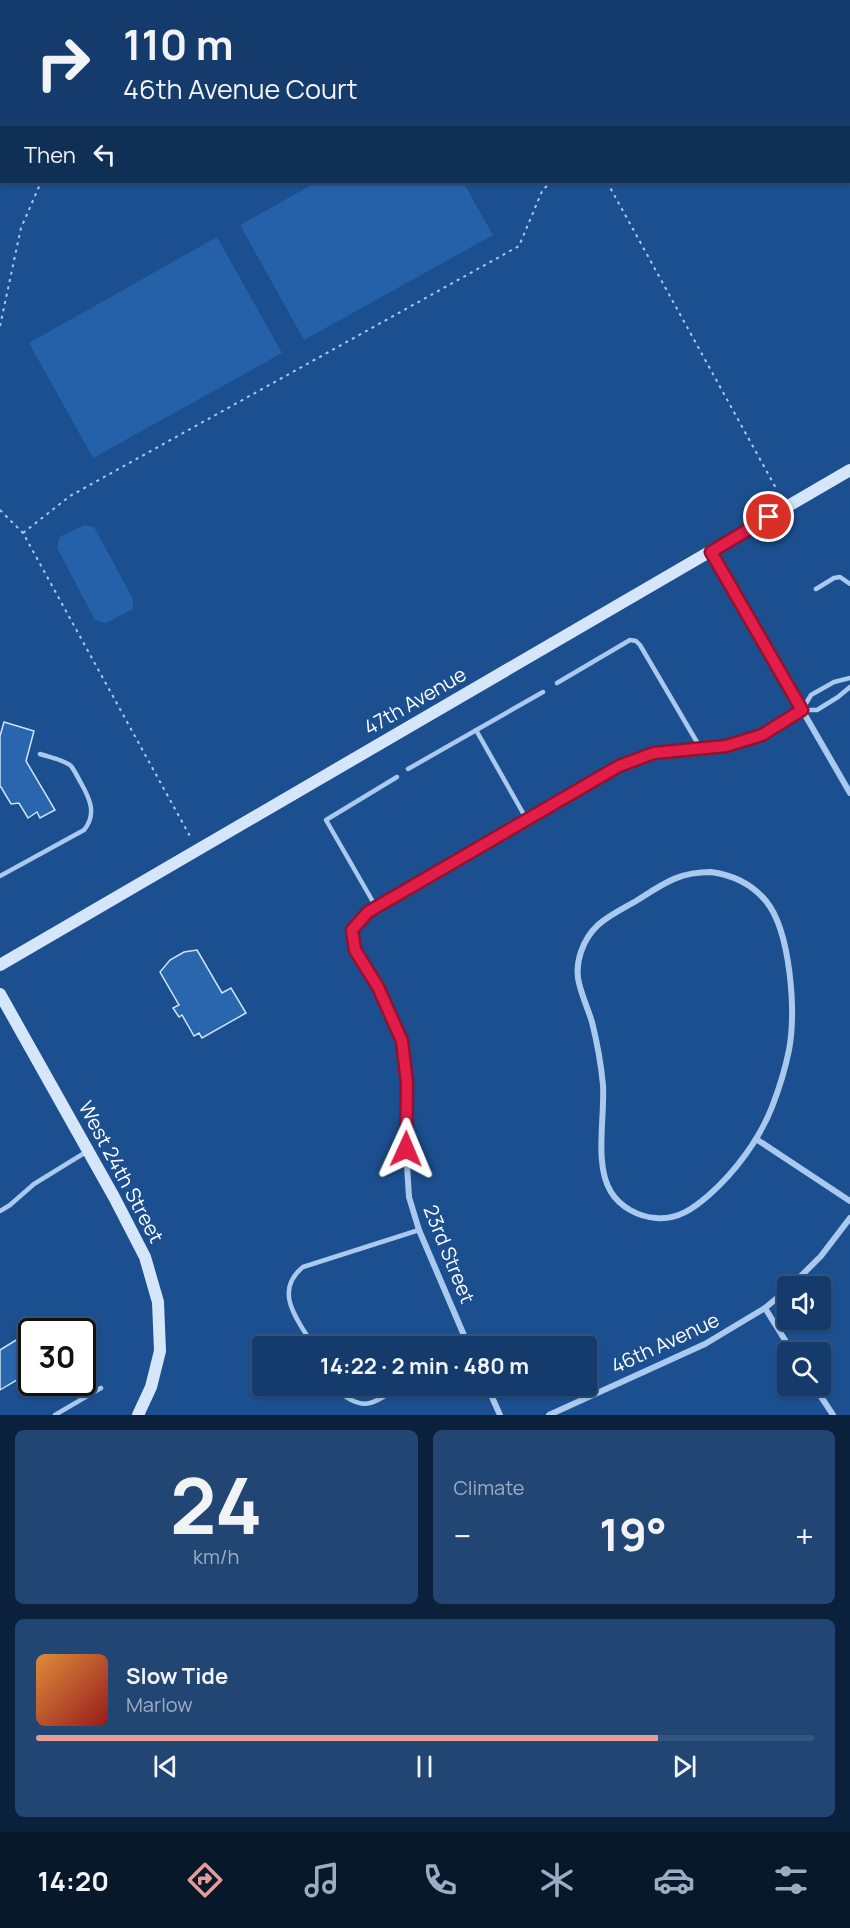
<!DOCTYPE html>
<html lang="en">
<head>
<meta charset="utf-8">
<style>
	:root { --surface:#143b6b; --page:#214673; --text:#f1f3f6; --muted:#9dadc1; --line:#33557e; --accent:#e69b98 }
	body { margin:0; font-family:Manrope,sans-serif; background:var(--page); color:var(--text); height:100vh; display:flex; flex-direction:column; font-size:22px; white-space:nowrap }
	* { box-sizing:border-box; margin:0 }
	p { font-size:20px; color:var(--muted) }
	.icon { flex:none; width:33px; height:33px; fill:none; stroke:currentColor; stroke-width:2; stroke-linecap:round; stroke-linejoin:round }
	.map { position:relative; height:1415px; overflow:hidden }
	.sheet { display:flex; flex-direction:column; gap:15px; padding:15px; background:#0b203b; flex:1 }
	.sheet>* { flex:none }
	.banner { position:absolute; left:0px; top:0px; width:850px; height:183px; box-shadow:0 2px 4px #0004,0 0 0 2px var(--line); background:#143b6b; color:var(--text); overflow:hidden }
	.fabs { position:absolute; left:777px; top:1276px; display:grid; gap:12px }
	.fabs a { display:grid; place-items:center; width:54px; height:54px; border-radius:6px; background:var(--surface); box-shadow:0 2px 4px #0004,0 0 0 2px var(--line); font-size:30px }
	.speed { position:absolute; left:18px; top:1318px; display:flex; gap:12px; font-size:30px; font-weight:700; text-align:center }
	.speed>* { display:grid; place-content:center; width:78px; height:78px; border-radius:50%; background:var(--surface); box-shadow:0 2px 4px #0004,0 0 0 2px var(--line); line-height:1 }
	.speed .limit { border:3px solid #111; border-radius:9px; background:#fff; color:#111 }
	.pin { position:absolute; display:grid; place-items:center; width:51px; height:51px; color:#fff; margin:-26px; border:3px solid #fff; border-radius:50%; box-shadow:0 2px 6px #0007 }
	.me { position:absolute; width:66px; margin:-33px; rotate:1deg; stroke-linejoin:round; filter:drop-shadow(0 0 4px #0008) }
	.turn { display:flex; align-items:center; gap:21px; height:126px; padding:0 24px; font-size:27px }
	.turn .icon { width:78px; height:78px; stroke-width:2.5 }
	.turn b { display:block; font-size:42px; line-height:51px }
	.then { display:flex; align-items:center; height:57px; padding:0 24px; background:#0003; gap:12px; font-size:22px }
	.big { font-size:45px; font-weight:700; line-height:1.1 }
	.sheet .widget { flex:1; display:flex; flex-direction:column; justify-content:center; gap:9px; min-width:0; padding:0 21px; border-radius:9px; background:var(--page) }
	.sheet .dial { align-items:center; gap:0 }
	.dial b { font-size:78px; line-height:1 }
	.song { display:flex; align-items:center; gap:18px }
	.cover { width:72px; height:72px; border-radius:9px; background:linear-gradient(135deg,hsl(30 70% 55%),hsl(0 70% 35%)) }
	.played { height:6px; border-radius:3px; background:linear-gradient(90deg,var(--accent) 80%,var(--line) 80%) }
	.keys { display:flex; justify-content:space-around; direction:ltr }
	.heat { display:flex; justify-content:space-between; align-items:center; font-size:33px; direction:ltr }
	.sheet .tiles { flex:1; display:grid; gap:15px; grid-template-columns:1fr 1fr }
	.widget:last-child { grid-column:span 2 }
	.trip { position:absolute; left:252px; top:1336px; width:345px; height:60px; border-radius:6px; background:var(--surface); box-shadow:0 2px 4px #0004,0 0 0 2px var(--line); font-weight:700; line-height:60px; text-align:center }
	.tabs { display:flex; height:96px; justify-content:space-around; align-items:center; background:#08182b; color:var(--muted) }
	.tabs .icon { width:42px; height:42px }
	.tabs .current { color:var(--accent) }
	.tabs b { font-size:27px; color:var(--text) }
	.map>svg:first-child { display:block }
	.green { fill:#2461a8 }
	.water { fill:#123a6d; stroke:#9cc4f0; stroke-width:1.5 }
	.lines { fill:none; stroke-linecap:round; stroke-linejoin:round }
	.stream { stroke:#9cc4f0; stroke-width:4 }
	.building { fill:#2a66ad; stroke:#cfe3fa; stroke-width:1.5 }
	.path { stroke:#a9c9ee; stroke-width:2; stroke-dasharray:3 4.5; stroke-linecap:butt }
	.lane { stroke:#a9c9ee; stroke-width:4.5 }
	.street { stroke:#a9c9ee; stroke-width:6 }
	.secondary { stroke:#d6e6fa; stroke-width:12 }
	.route-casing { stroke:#92132f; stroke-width:15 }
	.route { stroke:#e11d48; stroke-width:10 }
	.labels { text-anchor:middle; stroke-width:6; stroke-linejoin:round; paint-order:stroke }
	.street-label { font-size:20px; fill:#fff; stroke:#1b4f8f }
</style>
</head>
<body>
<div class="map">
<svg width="850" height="1415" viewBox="0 0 850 1415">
	<rect width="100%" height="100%" fill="#1b4f8f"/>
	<!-- green -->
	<g class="green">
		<polygon points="317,182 463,182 493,235 304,340 240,225"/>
		<polygon points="217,237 282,353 93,458 29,343"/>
		<polygon points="85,525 94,527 133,599 133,609 106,623 95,620 57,548 59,537"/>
	</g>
	<!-- water -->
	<polygon class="water" points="201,0 393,0 394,1 199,1"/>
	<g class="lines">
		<!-- stream -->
		<g class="stream">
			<polyline points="94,2 95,0"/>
			<polyline points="0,141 2,137"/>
		</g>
	</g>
	<!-- building -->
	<g class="building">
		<polygon points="4,722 34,731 26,761 55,810 40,818 37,812 28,818 19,803 11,804 1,787 0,787 0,736"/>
		<polygon points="197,950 222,993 231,988 246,1013 202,1038 199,1033 194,1036 182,1015 179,1017 173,1008 179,1005 160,972 170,960 184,952"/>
		<polygon points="21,1337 32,1355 32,1371 0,1390 0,1350"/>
	</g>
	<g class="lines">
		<!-- path -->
		<g class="path">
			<polyline points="502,0 503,2"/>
			<polyline points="429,2 430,0"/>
			<polyline points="849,40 850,40"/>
			<polyline points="607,182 777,490"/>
			<polyline points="0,326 21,228 41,182"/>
			<polyline points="0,510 23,533 191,838"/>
			<polyline points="23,533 70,496 519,246 543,189 553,182"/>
		</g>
		<!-- lane -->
		<g class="lane">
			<polyline points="816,589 834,578 840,577 850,584"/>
			<polyline points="850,678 834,682 811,695 802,710 817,710 838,697 850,687"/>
			<polyline points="557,683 630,640 636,641 640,645 701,749"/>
			<polyline points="476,730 527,820"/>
			<polyline points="408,769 543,692"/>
			<path d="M 0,876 L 84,830 C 97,814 90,799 81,783 C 78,778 75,771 71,766 C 65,760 49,757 40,754"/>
			<polyline points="376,907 326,820 397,777"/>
			<polyline points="0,1211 10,1205 34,1184 86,1152"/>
			<path d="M 314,1347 C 299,1321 272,1292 303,1267 L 419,1230"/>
			<path d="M 336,1386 C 342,1397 358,1406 370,1403 C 381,1400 392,1391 402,1386"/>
			<polyline points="55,1415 101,1388"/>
		</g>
		<!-- street -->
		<g class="street">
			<polyline points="711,552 850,793"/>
			<path d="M 711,872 C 733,875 751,883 766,901 C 791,932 796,1012 789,1050 C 785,1070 779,1089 772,1107 C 759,1140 735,1172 709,1195 C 694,1208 678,1220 656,1218 C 639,1217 620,1207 611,1192 C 594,1165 605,1117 603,1085 C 601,1064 597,1042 592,1022 C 588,1009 582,996 579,983 C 574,963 583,939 598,925 C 609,915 624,908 636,901 C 663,884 678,872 711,872 Z"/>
			<polyline points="756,1139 850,1201"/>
			<polyline points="790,1287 821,1256 850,1218"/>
			<polyline points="765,1308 793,1353"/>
			<polyline points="469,1347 419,1230 409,1197 406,1149 407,1083 402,1041 378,987 355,950 352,930 368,912 619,766 654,754 727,746 762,735 802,710"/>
			<polyline points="487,1386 500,1415"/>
			<polyline points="814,1386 833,1415"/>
			<polyline points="549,1415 705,1344 765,1308 788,1289"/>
		</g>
		<!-- secondary -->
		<g class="secondary">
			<polyline points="0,1 1,0"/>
			<polyline points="0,965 850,470"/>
			<polyline points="0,994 114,1197 145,1257 158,1302 160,1351 151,1387 138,1415"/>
		</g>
	</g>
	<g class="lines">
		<!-- route casing -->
		<g class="route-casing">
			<polyline id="route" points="406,1149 407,1083 402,1041 378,987 355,950 352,930 368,912 619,766 654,753 726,746 762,735 802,710 711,552 769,517"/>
		</g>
		<!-- route -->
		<use href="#route" class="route"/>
	</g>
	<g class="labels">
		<!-- street labels -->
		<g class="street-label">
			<text transform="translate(415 701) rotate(-30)" y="7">47th Avenue</text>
			<text transform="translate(121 1172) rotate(62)" y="7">West 24th Street</text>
			<text transform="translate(449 1254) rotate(68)" y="7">23rd Street</text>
			<text transform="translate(665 1343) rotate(-25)" y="7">46th Avenue</text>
		</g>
	</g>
</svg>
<div class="fabs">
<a><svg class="icon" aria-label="sound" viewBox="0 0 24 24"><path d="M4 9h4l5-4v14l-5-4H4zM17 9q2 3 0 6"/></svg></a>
<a><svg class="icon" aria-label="search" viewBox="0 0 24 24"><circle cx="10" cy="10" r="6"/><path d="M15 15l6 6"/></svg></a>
</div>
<div class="speed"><div class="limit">30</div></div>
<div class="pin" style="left:769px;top:517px;background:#d93025"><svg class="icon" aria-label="arrive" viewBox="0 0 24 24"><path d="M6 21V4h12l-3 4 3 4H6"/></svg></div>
<svg class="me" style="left:406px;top:1149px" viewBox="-20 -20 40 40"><path d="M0-17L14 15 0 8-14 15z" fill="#e11d48" stroke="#fff" stroke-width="4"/></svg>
<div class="trip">14:22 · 2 min · 480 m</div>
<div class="banner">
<div class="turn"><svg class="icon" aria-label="right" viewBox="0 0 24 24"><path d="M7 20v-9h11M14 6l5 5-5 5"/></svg><div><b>110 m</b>46th Avenue Court</div></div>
<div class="then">Then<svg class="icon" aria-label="left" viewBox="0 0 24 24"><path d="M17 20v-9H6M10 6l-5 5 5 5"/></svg></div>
</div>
</div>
<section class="sheet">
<div class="tiles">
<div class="widget dial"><b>24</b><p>km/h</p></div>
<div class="widget"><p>Climate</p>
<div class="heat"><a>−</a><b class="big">19°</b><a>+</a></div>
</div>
<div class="widget">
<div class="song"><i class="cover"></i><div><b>Slow Tide</b><p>Marlow</p></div></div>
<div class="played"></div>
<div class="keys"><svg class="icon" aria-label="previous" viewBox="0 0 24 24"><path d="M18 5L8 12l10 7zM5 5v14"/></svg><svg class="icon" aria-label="pause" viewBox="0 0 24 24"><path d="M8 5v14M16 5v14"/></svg><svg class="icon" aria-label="next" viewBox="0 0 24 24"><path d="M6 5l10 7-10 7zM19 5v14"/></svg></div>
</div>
</div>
</section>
<nav class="tabs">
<b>14:20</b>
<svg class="icon current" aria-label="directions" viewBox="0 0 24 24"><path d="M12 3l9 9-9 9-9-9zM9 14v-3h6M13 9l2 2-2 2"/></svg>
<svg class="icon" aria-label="music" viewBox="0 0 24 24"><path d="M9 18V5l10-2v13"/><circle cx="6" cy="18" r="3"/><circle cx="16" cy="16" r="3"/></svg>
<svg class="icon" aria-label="phone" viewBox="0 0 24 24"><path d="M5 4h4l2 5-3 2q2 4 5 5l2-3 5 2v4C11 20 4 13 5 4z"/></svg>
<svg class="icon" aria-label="climate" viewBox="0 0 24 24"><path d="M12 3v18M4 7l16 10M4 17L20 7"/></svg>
<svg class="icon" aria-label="car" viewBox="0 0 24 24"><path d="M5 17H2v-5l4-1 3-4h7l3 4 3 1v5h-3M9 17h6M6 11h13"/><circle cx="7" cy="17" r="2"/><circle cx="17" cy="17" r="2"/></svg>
<svg class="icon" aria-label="filters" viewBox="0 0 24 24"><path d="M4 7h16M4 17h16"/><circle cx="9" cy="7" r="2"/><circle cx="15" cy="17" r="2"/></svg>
</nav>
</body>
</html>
